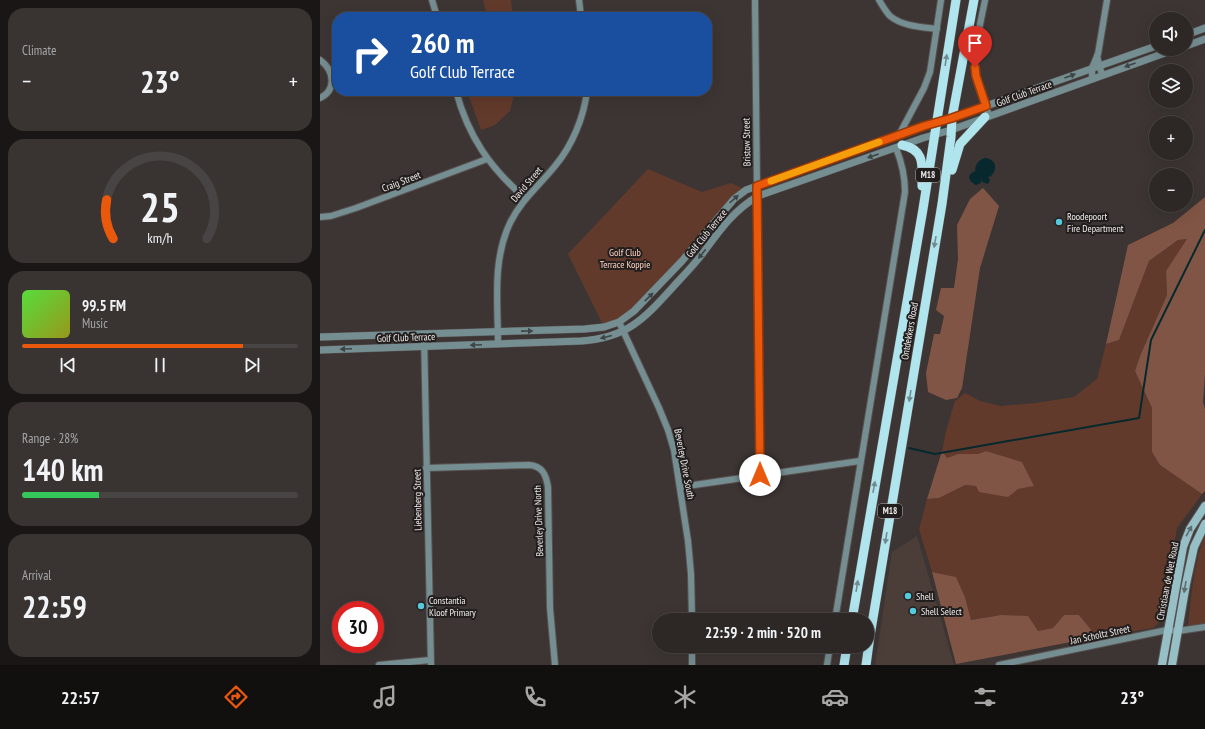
<!DOCTYPE html>
<html lang="en">
<head>
<meta charset="utf-8">
<style>
	:root { --surface:#2d2826; --page:#393432; --text:#f1f3f6; --muted:#a7a6a7; --line:#484443; --accent:#ea580c }
	body { margin:0; font-family:"PT Sans Narrow",sans-serif; background:var(--page); color:var(--text); height:100vh; display:flex; flex-direction:column; font-size:15px; white-space:nowrap }
	* { box-sizing:border-box; margin:0 }
	p { font-size:13px; color:var(--muted) }
	.icon { flex:none; width:22px; height:22px; fill:none; stroke:currentColor; stroke-width:2; stroke-linecap:round; stroke-linejoin:round }
	.map { position:relative; flex:1; overflow:hidden }
	.side { display:flex; flex-direction:column; gap:8px; padding:8px; background:#191615; width:320px }
	.side>* { flex:none }
	.hud { position:absolute; left:12px; top:12px; width:380px; height:84px; border-radius:16px; box-shadow:0 4px 16px #0002,0 0 0 1px var(--line); background:#1a4fa0; color:#fff; overflow:hidden }
	.buttons { position:absolute; left:829px; top:12px; display:grid; gap:8px }
	.buttons a { display:grid; place-items:center; width:44px; height:44px; border-radius:50%; background:var(--surface); box-shadow:0 4px 16px #0002,0 0 0 1px var(--line); font-size:20px }
	.speed { position:absolute; left:12px; top:601px; display:flex; gap:8px; font-size:20px; font-weight:700; text-align:center }
	.speed>* { display:grid; place-content:center; width:52px; height:52px; border-radius:50%; background:var(--surface); box-shadow:0 4px 16px #0002,0 0 0 1px var(--line); line-height:1 }
	.speed .limit { border:6px solid #d22; background:#fff; color:#111 }
	.pin { position:absolute; display:grid; place-items:center; width:34px; height:34px; color:#fff; margin:-41px -17px; border-radius:50% 50% 50% 0; rotate:-45deg; box-shadow:0 0 4px #0007 }
	.pin .icon { rotate:45deg }
	.me { position:absolute; width:44px; margin:-22px; rotate:0deg; stroke-linejoin:round; filter:drop-shadow(0 0 3px #0008) }
	.turn { display:flex; align-items:center; gap:14px; height:84px; padding:0 12px; font-size:18px }
	.turn .icon { width:52px; height:52px; stroke-width:2.5 }
	.turn b { display:block; font-size:28px; line-height:34px }
	.big { font-size:30px; font-weight:600; line-height:1.1 }
	.side .tile { flex:1; display:flex; flex-direction:column; justify-content:center; gap:6px; min-width:0; padding:0 14px; border-radius:16px; background:var(--page) }
	.side .dial { align-items:center; gap:0 }
	.dial svg { height:104px; overflow:visible; fill:none; stroke:var(--line); stroke-width:7; stroke-linecap:round; text-anchor:middle }
	.dial text { fill:var(--text); stroke:none }
	.song { display:flex; align-items:center; gap:12px }
	.cover { width:48px; height:48px; border-radius:6px; background:linear-gradient(135deg,hsl(110 70% 55%),hsl(60 70% 35%)) }
	.played { height:4px; border-radius:2px; background:linear-gradient(90deg,var(--accent) 80%,var(--line) 80%) }
	.keys { display:flex; justify-content:space-around; direction:ltr }
	.heat { display:flex; justify-content:space-between; align-items:center; font-size:22px; direction:ltr }
	.charge { height:6px; border-radius:3px; background:linear-gradient(90deg,#34c759 28%,var(--line) 0) }
	.trip { position:absolute; left:332px; top:613px; width:222px; height:40px; border-radius:20px; background:var(--surface); box-shadow:0 4px 16px #0002,0 0 0 1px var(--line); font-weight:600; line-height:40px; text-align:center }
	.tabs { display:flex; height:64px; justify-content:space-around; align-items:center; background:#12100f; color:var(--muted) }
	.tabs .icon { width:28px; height:28px }
	.tabs .on { color:var(--accent) }
	.tabs b { font-size:18px; color:var(--text) }
	main { display:flex; flex:1; min-height:0 }
	.map>svg:first-child { display:block }
	.built { fill:#4b3e39 }
	.green { fill:#623a2b }
	.forest { fill:#815545 }
	.water { fill:#07292e }
	.lines { fill:none; stroke-linecap:round; stroke-linejoin:round }
	.stream { stroke:#07292e; stroke-width:2 }
	.minor-casing { stroke:#595251; stroke-width:8 }
	.tertiary-casing { stroke:#595251; stroke-width:8 }
	.secondary-casing { stroke:#595251; stroke-width:10 }
	.primary-casing { stroke:#595251; stroke-width:10 }
	.minor { stroke:#758e92; stroke-width:6 }
	.tertiary { stroke:#758e92; stroke-width:7 }
	.secondary { stroke:#96bfc6; stroke-width:8 }
	.primary { stroke:#b0e5ee; stroke-width:9 }
	.oneway { fill:#708b90 }
	.oneway2 { fill:#3e4546 }
	.oneway3 { fill:#5c6e72 }
	.route-casing { stroke:#983908; stroke-width:10 }
	.route { stroke:#ea580c; stroke-width:7 }
	.slow { stroke:#f59e0b; stroke-width:7 }
	.poi-dot { fill:#54cadc; stroke:#211e1d; stroke-width:1.5 }
	.labels { text-anchor:middle; stroke-width:4; stroke-linejoin:round; paint-order:stroke }
	.shield { fill:#211e1d; stroke:#b3afae; stroke-width:1 }
	.shield-label { font-size:9px; font-weight:bold; fill:#f2edec }
	.street-label { font-size:10px; fill:#f2edec; stroke:#211e1d }
	.poi-label { font-size:10px; fill:#f2edec; stroke:#211e1d; text-anchor:start }
	.park-label { font-size:10px; fill:#ffd1c0; stroke:#211e1d }
</style>
</head>
<body>
<main>
<section class="side">
<div class="tile"><p>Climate</p>
<div class="heat"><a>−</a><b class="big">23°</b><a>+</a></div>
</div>
<div class="tile dial"><svg viewBox="0 0 100 80">
<path d="M14 69A42 42 0 1 1 86 69"/>
<path d="M14 69A42 42 0 0 1 9 39" stroke="#ea580c"/>
<text x="50" y="56" font-size="32" font-weight="700">25</text>
<text x="50" y="72" font-size="11">km/h</text>
</svg></div>
<div class="tile">
<div class="song"><i class="cover"></i><div><b>99.5 FM</b><p>Music</p></div></div>
<div class="played"></div>
<div class="keys"><svg class="icon" aria-label="previous" viewBox="0 0 24 24"><path d="M18 5L8 12l10 7zM5 5v14"/></svg><svg class="icon" aria-label="pause" viewBox="0 0 24 24"><path d="M8 5v14M16 5v14"/></svg><svg class="icon" aria-label="next" viewBox="0 0 24 24"><path d="M6 5l10 7-10 7zM19 5v14"/></svg></div>
</div>
<div class="tile"><p>Range · 28%</p><b class="big">140 km</b><div class="charge"></div></div>
<div class="tile"><p>Arrival</p><b class="big">22:59</b></div>
</section>
<div class="map">
<svg width="885" height="665" viewBox="0 0 885 665">
	<rect width="100%" height="100%" fill="#3c3533"/>
	<!-- built -->
	<polygon class="built" points="597,536 634,665 555,665 572,552"/>
	<!-- green -->
	<g class="green">
		<polygon points="163,0 191,0 193,17 167,17"/>
		<polygon points="147,91 195,91 190,111 175,125 161,130"/>
		<polygon points="328,169 382,192 411,183 426,190 314,311 284,327 248,254"/>
		<polygon points="868,239 846,271 847,295 820,356 815,371 832,408 832,452 840,465 882,494 857,528 841,620 833,628 777,637 759,615 744,615 733,628 718,631 681,615 651,620 645,597 636,577 612,572 599,529 607,499 619,498 645,485 697,489 714,486 702,462 666,451 658,454 638,454 627,458 622,451 626,431 635,401 645,393 660,401 681,406 715,403 754,397 777,379 786,344 799,340 829,261 858,240"/>
		<path d="M 885,536 L 885,623 L 868,626 C 871,599 874,560 885,536 Z"/>
	</g>
	<!-- forest -->
	<g class="forest">
		<polygon points="663,188 679,206 660,268 642,388 637,398 626,400 608,392 606,373 614,334 620,334 624,316 616,310 621,288 634,288 638,259 637,225 650,199"/>
		<polygon points="885,197 885,374 883,402 885,409 885,491 882,494 840,465 832,452 832,408 815,371 820,356 847,295 846,271 867,239 858,240 829,261 799,340 786,344 808,245 853,223"/>
		<polygon points="622,451 627,458 638,454 658,454 666,451 702,462 714,486 698,489 688,497 659,492 656,486 645,485 619,498 607,499"/>
		<polygon points="612,572 636,577 645,597 651,620 681,615 708,616 718,631 733,628 744,615 759,615 777,637 636,664"/>
	</g>
	<!-- water -->
	<path class="water" d="M 665,158 C 677,159 678,170 670,177 L 668,176 L 670,180 L 668,184 L 662,182 L 661,178 L 661,183 L 656,185 C 648,181 646,174 656,171 L 655,170 C 656,163 659,160 665,158 Z"/>
	<g class="lines">
		<!-- stream -->
		<polyline class="stream" points="589,448 615,454 819,418 831,340 885,230"/>
		<!-- minor casing -->
		<g class="minor-casing">
			<g id="minor">
				<polyline points="112,0 117,17"/>
				<polyline points="259,0 261,17"/>
				<polyline points="435,0 440,475"/>
				<path d="M 559,0 C 562,5 566,12 570,16 C 582,26 601,27 617,29"/>
				<path d="M 665,0 C 661,21 654,47 655,68 C 656,84 663,101 669,115"/>
				<polyline points="777,56 782,75"/>
				<path d="M 0,60 C 14,70 17,90 0,98"/>
				<polyline points="772,79 772,68 778,54 787,0"/>
				<path d="M 136,91 C 148,136 170,168 205,198"/>
				<polyline points="579,135 604,88 610,72 621,0"/>
				<polyline points="0,217 11,216 36,208 167,159"/>
				<polyline points="299,322 339,408 348,430 354,450 368,541 371,574 372,620"/>
				<polyline points="104,335 111,665"/>
				<path d="M 178,344 C 178,303 172,261 190,223 C 201,200 219,186 235,166 C 252,146 264,117 267,91"/>
				<path d="M 106,468 L 209,465 C 222,466 226,474 228,487 L 230,608 L 235,665"/>
				<polyline points="360,487 540,461"/>
				<path d="M 515,620 L 585,192 C 585,176 582,163 576,148"/>
				<polyline points="372,646 372,665"/>
				<polyline points="59,665 110,660"/>
				<polyline points="507,665 510,646"/>
				<polyline points="679,665 847,630 858,631 885,627"/>
			</g>
		</g>
		<!-- tertiary casing -->
		<g class="tertiary-casing">
			<g id="tertiary">
				<polyline points="866,35 885,28"/>
				<polyline points="866,46 885,39"/>
				<polyline points="0,337 265,329 284,327 299,322 314,311 362,261 414,199 426,190 605,126 632,118 836,46"/>
				<path d="M 0,350 L 261,341 C 307,338 324,319 353,287 C 363,276 374,265 383,253 C 400,230 413,211 438,196 L 603,138 L 631,130 L 856,49"/>
			</g>
		</g>
		<!-- secondary casing -->
		<g class="secondary-casing">
			<g id="secondary">
				<polyline points="842,665 863,547 870,529 885,506"/>
				<polyline points="852,665 866,584 874,547 885,524"/>
			</g>
		</g>
		<!-- primary casing -->
		<g class="primary-casing">
			<g id="primary">
				<path d="M 582,145 C 606,150 602,166 602,186"/>
				<polyline points="632,170 640,144 665,117"/>
				<polyline points="532,620 603,209 636,0"/>
				<polyline points="524,665 527,646"/>
				<polyline points="546,665 550,636 622,204 631,137 632,118 654,0"/>
			</g>
		</g>
		<!-- minor -->
		<use href="#minor" class="minor"/>
		<!-- tertiary -->
		<use href="#tertiary" class="tertiary"/>
		<!-- secondary -->
		<use href="#secondary" class="secondary"/>
		<!-- primary -->
		<use href="#primary" class="primary"/>
	</g>
	<!-- one-way arrows -->
	<defs><path id="oneway-solid" d="M-6-.8H1V-3.2L6.5 0L1 3.2V.8H-6Z"/></defs>
	<g class="oneway">
		<use href="#oneway-solid" transform="translate(626 60) rotate(-81)"/>
		<use href="#oneway-solid" transform="translate(615 242) rotate(100)"/>
		<use href="#oneway-solid" transform="translate(590 396) rotate(99)"/>
		<use href="#oneway-solid" transform="translate(554 487) rotate(-80)"/>
		<use href="#oneway-solid" transform="translate(566 538) rotate(99)"/>
		<use href="#oneway-solid" transform="translate(537 586) rotate(-81)"/>
	</g>
	<g class="oneway2">
		<use href="#oneway-solid" transform="translate(810 65) rotate(160)"/>
		<use href="#oneway-solid" transform="translate(750 76) rotate(-20)"/>
		<use href="#oneway-solid" transform="translate(553 156) rotate(161)"/>
		<use href="#oneway-solid" transform="translate(414 199) rotate(-42)"/>
		<use href="#oneway-solid" transform="translate(382 254) rotate(128)"/>
		<use href="#oneway-solid" transform="translate(329 297) rotate(-44)"/>
		<use href="#oneway-solid" transform="translate(207 331) rotate(-1)"/>
		<use href="#oneway-solid" transform="translate(286 337) rotate(166)"/>
		<use href="#oneway-solid" transform="translate(156 345) rotate(177)"/>
		<use href="#oneway-solid" transform="translate(26 349) rotate(178)"/>
	</g>
	<g class="oneway3">
		<use href="#oneway-solid" transform="translate(869 531) rotate(-61)"/>
		<use href="#oneway-solid" transform="translate(865 587) rotate(100)"/>
	</g>
	<g class="lines">
		<!-- route casing -->
		<g class="route-casing">
			<polyline id="route" points="440,475 437,186 604,126 632,118 666,106 656,76 655,67"/>
		</g>
		<!-- route -->
		<use href="#route" class="route"/>
		<!-- slow -->
		<polyline class="slow" points="451,181 559,142"/>
	</g>
	<!-- markers -->
	<g class="poi-dot">
		<circle cx="739" cy="222" r="4"/>
		<circle cx="588" cy="596" r="4"/>
		<circle cx="101" cy="606" r="4"/>
		<circle cx="593" cy="611" r="4"/>
	</g>
	<g class="labels">
		<!-- shield labels -->
		<g class="shield">
			<rect x="596" y="168" width="24" height="14" rx="3"/>
			<rect x="558" y="504" width="24" height="14" rx="3"/>
		</g>
		<g class="shield-label">
			<text x="608" y="178">M18</text>
			<text x="570" y="514">M18</text>
		</g>
		<!-- street labels -->
		<g class="street-label">
			<text transform="translate(704 93) rotate(-20)" y="4">Golf Club Terrace</text>
			<text transform="translate(426 142) rotate(-91)" y="4">Bristow Street</text>
			<text transform="translate(81 181) rotate(-21)" y="4">Craig Street</text>
			<text transform="translate(206 184) rotate(-50)" y="4">David Street</text>
			<text transform="translate(386 233) rotate(-51)" y="4">Golf Club Terrace</text>
			<text transform="translate(589 331) rotate(-80)" y="4">Ontdekkers Road</text>
			<text transform="translate(86 337) rotate(-2)" y="4">Golf Club Terrace</text>
			<text transform="translate(365 464) rotate(79)" y="4">Beverley Drive South</text>
			<text transform="translate(97 500) rotate(-91)" y="4">Liebenberg Street</text>
			<text transform="translate(218 521) rotate(-92)" y="4">Beverley Drive North</text>
			<text transform="translate(847 581) rotate(-79)" y="4">Christiaan de Wet Road</text>
			<text transform="translate(780 634) rotate(-12)" y="4">Jan Scholtz Street</text>
		</g>
		<!-- poi labels -->
		<g class="poi-label">
			<text x="747" y="220">Roodepoort<tspan x="747" dy="12">Fire Department</tspan></text>
			<text x="596" y="600">Shell</text>
			<text x="109" y="604">Constantia<tspan x="109" dy="12">Kloof Primary</tspan></text>
			<text x="601" y="615">Shell Select</text>
		</g>
		<!-- park labels -->
		<g class="park-label">
			<text x="305" y="256">Golf Club<tspan x="305" dy="12">Terrace Koppie</tspan></text>
		</g>
	</g>
</svg>
<div class="buttons">
<a><svg class="icon" aria-label="sound" viewBox="0 0 24 24"><path d="M4 9h4l5-4v14l-5-4H4zM17 9q2 3 0 6"/></svg></a>
<a><svg class="icon" aria-label="layers" viewBox="0 0 24 24"><path d="M12 4l9 5-9 5-9-5zM3 14l9 5 9-5"/></svg></a>
<a>+</a>
<a>−</a>
</div>
<div class="speed"><div class="limit">30</div></div>
<div class="pin" style="left:655px;top:67px;background:#d93025"><svg class="icon" aria-label="arrive" viewBox="0 0 24 24"><path d="M6 21V4h12l-3 4 3 4H6"/></svg></div>
<svg class="me" style="left:440px;top:475px" viewBox="-20 -20 40 40"><circle r="19" fill="#fff"/><path d="M0-13L10 11 0 6-10 11z" fill="#ea580c"/></svg>
<div class="trip">22:59 · 2 min · 520 m</div>
<div class="hud">
<div class="turn"><svg class="icon" aria-label="right" viewBox="0 0 24 24"><path d="M7 20v-9h11M14 6l5 5-5 5"/></svg><div><b>260 m</b>Golf Club Terrace</div></div>
</div>
</div>
</main>
<nav class="tabs">
<b>22:57</b>
<svg class="icon on" aria-label="directions" viewBox="0 0 24 24"><path d="M12 3l9 9-9 9-9-9zM9 14v-3h6M13 9l2 2-2 2"/></svg>
<svg class="icon" aria-label="music" viewBox="0 0 24 24"><path d="M9 18V5l10-2v13"/><circle cx="6" cy="18" r="3"/><circle cx="16" cy="16" r="3"/></svg>
<svg class="icon" aria-label="phone" viewBox="0 0 24 24"><path d="M5 4h4l2 5-3 2q2 4 5 5l2-3 5 2v4C11 20 4 13 5 4z"/></svg>
<svg class="icon" aria-label="climate" viewBox="0 0 24 24"><path d="M12 3v18M4 7l16 10M4 17L20 7"/></svg>
<svg class="icon" aria-label="car" viewBox="0 0 24 24"><path d="M5 17H2v-5l4-1 3-4h7l3 4 3 1v5h-3M9 17h6M6 11h13"/><circle cx="7" cy="17" r="2"/><circle cx="17" cy="17" r="2"/></svg>
<svg class="icon" aria-label="filters" viewBox="0 0 24 24"><path d="M4 7h16M4 17h16"/><circle cx="9" cy="7" r="2"/><circle cx="15" cy="17" r="2"/></svg>
<b>23°</b>
</nav>
</body>
</html>
